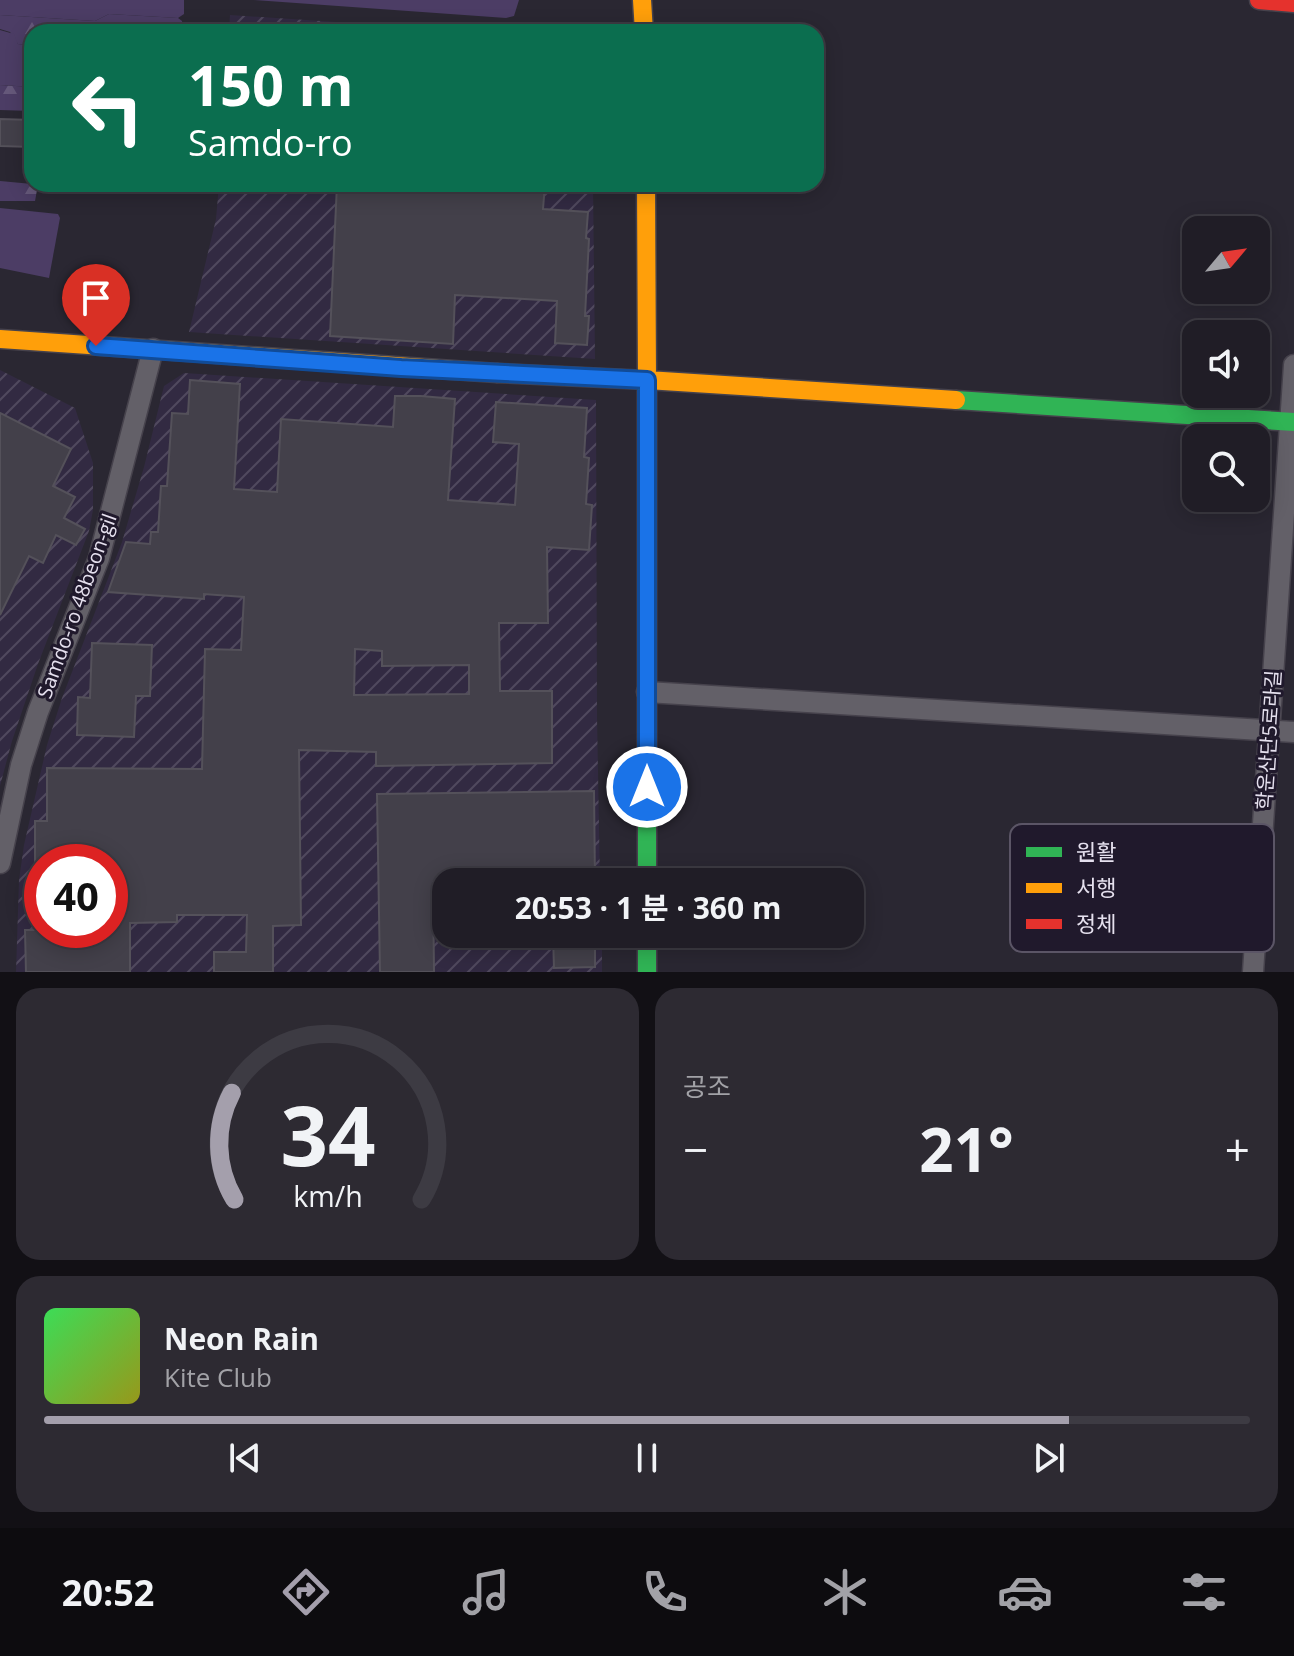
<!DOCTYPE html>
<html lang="ko">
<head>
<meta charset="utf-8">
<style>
	:root { --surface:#201d26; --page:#2d2a32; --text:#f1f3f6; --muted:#a2a2a7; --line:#3d3b43; --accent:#a49fac }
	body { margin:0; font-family:"Open Sans","Noto Sans KR",sans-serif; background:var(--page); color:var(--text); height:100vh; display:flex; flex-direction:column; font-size:30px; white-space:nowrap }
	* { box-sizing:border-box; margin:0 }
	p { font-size:26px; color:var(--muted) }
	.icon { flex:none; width:44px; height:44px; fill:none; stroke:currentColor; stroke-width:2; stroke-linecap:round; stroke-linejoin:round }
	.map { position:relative; height:972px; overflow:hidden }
	.panel { display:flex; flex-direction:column; gap:16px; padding:16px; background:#121015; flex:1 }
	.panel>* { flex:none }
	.guide { position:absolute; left:24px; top:24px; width:800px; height:168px; border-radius:24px; box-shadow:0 4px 20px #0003,0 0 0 2px var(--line); background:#0b6e4f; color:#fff; overflow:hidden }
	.needle { width:52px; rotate:61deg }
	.fabs { position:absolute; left:1182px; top:216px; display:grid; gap:16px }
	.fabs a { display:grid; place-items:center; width:88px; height:88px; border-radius:16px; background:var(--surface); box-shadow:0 4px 20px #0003,0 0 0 2px var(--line); font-size:40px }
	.speed { position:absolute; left:24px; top:844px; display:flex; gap:16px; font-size:40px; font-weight:700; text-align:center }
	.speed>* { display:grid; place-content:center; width:104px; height:104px; border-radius:50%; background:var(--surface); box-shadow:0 4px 20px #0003,0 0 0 2px var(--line); line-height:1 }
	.speed .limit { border:12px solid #d22; background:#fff; color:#111 }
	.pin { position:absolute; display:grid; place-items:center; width:68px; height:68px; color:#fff; margin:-82px -34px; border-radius:50% 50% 50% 0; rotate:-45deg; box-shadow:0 0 8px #0007 }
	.pin .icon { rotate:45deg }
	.me { position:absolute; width:88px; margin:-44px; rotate:0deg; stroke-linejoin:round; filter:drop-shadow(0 0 6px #0008) }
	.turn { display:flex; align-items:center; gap:28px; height:168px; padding:0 32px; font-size:36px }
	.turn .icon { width:104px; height:104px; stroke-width:2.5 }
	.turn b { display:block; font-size:56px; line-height:68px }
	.big { font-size:60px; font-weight:700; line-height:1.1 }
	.panel .tile { flex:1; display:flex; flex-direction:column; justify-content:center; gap:12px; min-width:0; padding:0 28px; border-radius:24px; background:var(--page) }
	.panel .dial { align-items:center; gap:0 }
	.dial svg { height:208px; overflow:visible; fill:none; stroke:var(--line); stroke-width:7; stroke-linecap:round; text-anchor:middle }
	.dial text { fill:var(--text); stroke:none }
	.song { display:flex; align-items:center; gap:24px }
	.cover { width:96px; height:96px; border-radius:12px; background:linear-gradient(135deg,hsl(130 70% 55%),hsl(60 70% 35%)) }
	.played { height:8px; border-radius:4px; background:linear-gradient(90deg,var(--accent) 85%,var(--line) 85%) }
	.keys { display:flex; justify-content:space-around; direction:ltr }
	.heat { display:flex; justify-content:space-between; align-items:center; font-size:44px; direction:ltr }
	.panel .tiles { flex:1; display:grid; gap:16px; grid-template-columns:1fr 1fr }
	.tile:last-child { grid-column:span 2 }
	.trip { position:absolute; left:432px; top:868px; width:432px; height:80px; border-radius:24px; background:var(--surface); box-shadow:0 4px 20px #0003,0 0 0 2px var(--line); font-weight:700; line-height:80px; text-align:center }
	.menu { display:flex; height:128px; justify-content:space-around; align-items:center; background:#0d0c0f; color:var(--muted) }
	.menu .icon { width:56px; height:56px }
	.menu .selected { color:var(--accent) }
	.menu b { font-size:36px; color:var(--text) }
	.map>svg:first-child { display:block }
	.industrial { fill:url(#industrial-furrows); fill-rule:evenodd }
	.forest { fill:url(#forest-firs) }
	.garden { fill:#4c3d65 }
	.building { fill:#43404a; stroke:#54515a; stroke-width:2; fill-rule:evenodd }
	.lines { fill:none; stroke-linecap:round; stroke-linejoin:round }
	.street-casing { stroke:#46424c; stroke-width:23 }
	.fast-casing { stroke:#46424c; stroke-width:21 }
	.slow-casing { stroke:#46424c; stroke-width:21 }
	.jam-casing { stroke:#46424c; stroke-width:21 }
	.street { stroke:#636068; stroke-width:20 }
	.fast { stroke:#30b455; stroke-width:18 }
	.slow { stroke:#ff9f0a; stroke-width:18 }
	.jam { stroke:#e5322d; stroke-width:18 }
	.route-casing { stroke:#114b97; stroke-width:20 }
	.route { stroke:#1a73e8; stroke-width:14 }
	.labels { text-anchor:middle; stroke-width:6; stroke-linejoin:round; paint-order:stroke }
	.street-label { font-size:20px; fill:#e5e0ee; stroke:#20192c }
	.key { fill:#20192c; stroke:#5b5566; stroke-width:2 }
	.key-label { font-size:22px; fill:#e5e0ee }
</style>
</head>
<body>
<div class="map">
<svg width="1294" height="972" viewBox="0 0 1294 972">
	<defs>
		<pattern id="industrial-furrows" width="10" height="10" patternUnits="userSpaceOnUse" patternTransform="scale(2)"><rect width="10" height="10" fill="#322a42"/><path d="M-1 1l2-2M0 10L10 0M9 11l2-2" fill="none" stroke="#50495e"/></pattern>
		<pattern id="forest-firs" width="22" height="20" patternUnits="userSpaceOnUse" patternTransform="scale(2)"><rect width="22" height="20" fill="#4c3d65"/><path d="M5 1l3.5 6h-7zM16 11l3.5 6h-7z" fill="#66597b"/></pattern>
	</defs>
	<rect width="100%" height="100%" fill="#2a2732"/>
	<!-- industrial -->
	<g class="industrial">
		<polygon points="230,15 485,32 229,32"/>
		<polygon points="219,184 593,184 595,359 189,332 216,219"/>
		<polygon points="0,370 75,408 93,463 93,510 89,531 38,664 12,741 0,786"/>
		<path d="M 184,373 L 596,400 L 597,717 L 600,882 L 446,882 L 446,934 L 602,934 L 602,972 L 16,972 L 19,880 L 24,845 L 47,745 L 62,698 L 122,542 L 144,467 L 164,386 ZM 42,862 L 110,862 L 110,930 L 42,930 Z"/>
	</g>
	<!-- forest -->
	<g class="forest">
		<polygon points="109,14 178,18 182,21 183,32 32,32 32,46 18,44 10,32 0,29 0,15 95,21"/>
		<polygon points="0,85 32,87 32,111 0,110"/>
		<polygon points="0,181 32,184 37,190 35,201 0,201"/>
	</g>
	<!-- garden -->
	<g class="garden">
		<polygon points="0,0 184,0 184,14 178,18 109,14 95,21 0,15"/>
		<polygon points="254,0 519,0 514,16 506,18"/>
		<polygon points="0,30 14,34 18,44 32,46 32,87 0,85"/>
		<polygon points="0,208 58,214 60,218 49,278 0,268"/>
	</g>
	<!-- building -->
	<g class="building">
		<polygon points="0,119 32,120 32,147 0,146"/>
		<polygon points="337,184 411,188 411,184 545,184 543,209 588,212 586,238 589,239 585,316 589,316 587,345 555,343 557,301 455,295 453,344 330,336"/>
		<path d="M 190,380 L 240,384 L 234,489 L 277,492 L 281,419 L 393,427 L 395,396 L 421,396 L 455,399 L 448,500 L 515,505 L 519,444 L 493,442 L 496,402 L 587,408 L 584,457 L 589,458 L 586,504 L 592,505 L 589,550 L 547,547 L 548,623 L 499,623 L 500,691 L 552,691 L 552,763 L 376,766 L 376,752 L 299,750 L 301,925 L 273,926 L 273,972 L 214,972 L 214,952 L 246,952 L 247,915 L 177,915 L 177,922 L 130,923 L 130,972 L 26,972 L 25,930 L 56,930 L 56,937 L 110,936 L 110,862 L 35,862 L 35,821 L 47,821 L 47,768 L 202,769 L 205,649 L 241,650 L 244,597 L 204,594 L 204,599 L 108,592 L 126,542 L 150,544 L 151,532 L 158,532 L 161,486 L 167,486 L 172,413 L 188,414 ZM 355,649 L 382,651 L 382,666 L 469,665 L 469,694 L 354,695 Z"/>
		<polygon points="0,413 71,449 53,486 75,497 64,518 85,529 76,545 56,535 43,563 29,556 0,615"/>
		<polygon points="92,643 152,645 150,696 136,696 134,737 77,735 78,697 90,698"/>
		<polygon points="594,791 595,882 433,882 434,972 380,972 377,794"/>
		<polygon points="553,935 595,935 595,967 554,968"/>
	</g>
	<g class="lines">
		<!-- street casing -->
		<g class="street-casing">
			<g id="street">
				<polyline points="647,692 1294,732"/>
				<polyline points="0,863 21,765 38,712 99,558 153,349"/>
				<polyline points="1253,972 1294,365"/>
			</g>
		</g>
		<!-- fast casing -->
		<g class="fast-casing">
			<g id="fast">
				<polyline points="497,373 647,380 647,882"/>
				<polyline points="956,400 1294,422"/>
				<polyline points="647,934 647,972"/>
			</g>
		</g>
		<!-- slow casing -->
		<g class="slow-casing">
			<g id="slow">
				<polyline points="642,0 644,32"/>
				<polyline points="646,184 647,380 956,400"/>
				<polyline points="0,339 497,373"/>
			</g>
		</g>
		<!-- jam casing -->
		<g class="jam-casing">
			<polyline id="jam" points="1259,0 1294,3"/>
		</g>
		<!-- street -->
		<use href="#street" class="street"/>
		<!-- fast -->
		<use href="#fast" class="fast"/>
		<!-- slow -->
		<use href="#slow" class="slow"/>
		<!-- jam -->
		<use href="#jam" class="jam"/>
	</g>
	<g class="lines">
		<!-- route casing -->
		<g class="route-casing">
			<polyline id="route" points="96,346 401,368 647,380 647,787"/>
		</g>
		<!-- route -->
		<use href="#route" class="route"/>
	</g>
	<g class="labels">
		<!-- street labels -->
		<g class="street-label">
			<text transform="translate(77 606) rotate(-70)" y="7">Samdo-ro 48beon-gil</text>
			<text transform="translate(1269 740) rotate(-86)" y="7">학운산단5로라길</text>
		</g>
	</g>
	<!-- legend -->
	<rect x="1010" y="824" width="264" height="128" rx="12" class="key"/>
	<rect x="1026" y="847" width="36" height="10" fill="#30b455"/>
	<rect x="1026" y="883" width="36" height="10" fill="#ff9f0a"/>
	<rect x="1026" y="919" width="36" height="10" fill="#e5322d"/>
	<g class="key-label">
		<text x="1076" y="860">원활</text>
		<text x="1076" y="896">서행</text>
		<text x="1076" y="932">정체</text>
	</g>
</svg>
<div class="fabs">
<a><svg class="needle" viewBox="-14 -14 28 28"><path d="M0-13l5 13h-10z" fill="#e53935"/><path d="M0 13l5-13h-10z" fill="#a2a2a7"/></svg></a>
<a><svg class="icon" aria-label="sound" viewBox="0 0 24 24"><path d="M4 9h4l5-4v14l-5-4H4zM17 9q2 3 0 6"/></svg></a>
<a><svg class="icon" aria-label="search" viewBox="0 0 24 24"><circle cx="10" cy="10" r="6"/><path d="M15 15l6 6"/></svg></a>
</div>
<div class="speed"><div class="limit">40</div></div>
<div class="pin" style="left:96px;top:346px;background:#d93025"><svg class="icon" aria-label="arrive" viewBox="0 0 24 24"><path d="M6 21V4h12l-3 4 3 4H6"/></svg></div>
<svg class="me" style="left:647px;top:787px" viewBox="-20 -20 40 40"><circle r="17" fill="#1a73e8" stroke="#fff" stroke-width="3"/><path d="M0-11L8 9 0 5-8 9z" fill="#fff"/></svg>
<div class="trip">20:53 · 1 분 · 360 m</div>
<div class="guide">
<div class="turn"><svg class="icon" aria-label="left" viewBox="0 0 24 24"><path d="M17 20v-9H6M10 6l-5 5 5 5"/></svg><div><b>150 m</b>Samdo-ro</div></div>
</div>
</div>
<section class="panel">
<div class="tiles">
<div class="tile dial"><svg viewBox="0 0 100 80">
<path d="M14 69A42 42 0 1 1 86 69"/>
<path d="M14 69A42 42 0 0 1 13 28" stroke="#a49fac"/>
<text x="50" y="56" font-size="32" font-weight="700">34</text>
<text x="50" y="72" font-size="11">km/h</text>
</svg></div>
<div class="tile"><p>공조</p>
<div class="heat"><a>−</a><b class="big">21°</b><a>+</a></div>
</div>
<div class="tile">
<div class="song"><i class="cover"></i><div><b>Neon Rain</b><p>Kite Club</p></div></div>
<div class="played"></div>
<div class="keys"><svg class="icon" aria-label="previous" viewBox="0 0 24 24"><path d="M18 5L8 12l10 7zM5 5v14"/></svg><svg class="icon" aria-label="pause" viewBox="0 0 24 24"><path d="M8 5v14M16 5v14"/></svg><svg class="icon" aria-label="next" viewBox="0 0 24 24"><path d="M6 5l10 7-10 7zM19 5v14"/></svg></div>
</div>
</div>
</section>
<nav class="menu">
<b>20:52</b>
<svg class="icon selected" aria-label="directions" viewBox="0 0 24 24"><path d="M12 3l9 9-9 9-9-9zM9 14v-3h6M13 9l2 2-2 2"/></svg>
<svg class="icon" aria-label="music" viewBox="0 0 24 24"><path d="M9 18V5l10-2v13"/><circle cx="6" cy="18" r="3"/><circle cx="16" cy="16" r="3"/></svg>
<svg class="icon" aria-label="phone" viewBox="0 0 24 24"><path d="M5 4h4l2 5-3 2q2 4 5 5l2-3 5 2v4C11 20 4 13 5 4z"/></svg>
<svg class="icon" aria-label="climate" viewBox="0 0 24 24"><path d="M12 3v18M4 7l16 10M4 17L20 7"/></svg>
<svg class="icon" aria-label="car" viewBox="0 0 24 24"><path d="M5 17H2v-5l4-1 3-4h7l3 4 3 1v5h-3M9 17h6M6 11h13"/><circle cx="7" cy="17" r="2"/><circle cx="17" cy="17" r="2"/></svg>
<svg class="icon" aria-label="filters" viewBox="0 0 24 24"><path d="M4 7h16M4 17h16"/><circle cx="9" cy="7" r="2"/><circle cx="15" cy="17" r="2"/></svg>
</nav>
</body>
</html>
